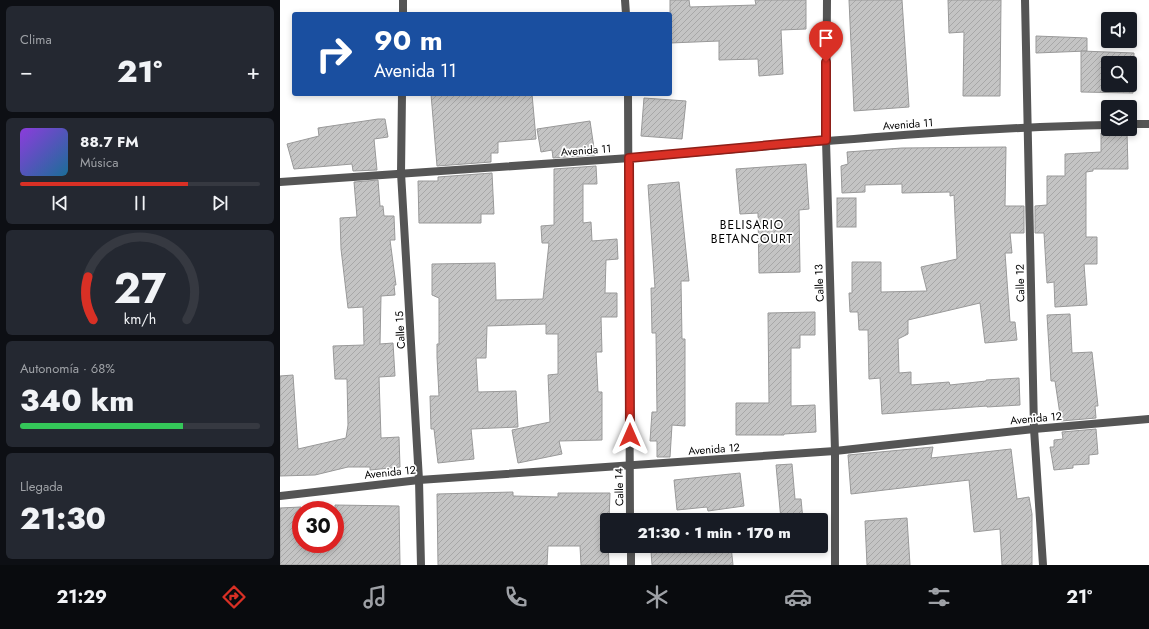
<!DOCTYPE html>
<html lang="es">
<head>
<meta charset="utf-8">
<style>
	:root { --surface:#171b24; --page:#242831; --text:#f1f3f6; --muted:#9ea1a6; --line:#363941; --accent:#d93025 }
	body { margin:0; font-family:Jost,sans-serif; background:var(--page); color:var(--text); height:100vh; display:flex; flex-direction:column; font-size:15px; white-space:nowrap }
	* { box-sizing:border-box; margin:0 }
	p { font-size:13px; color:var(--muted) }
	.icon { flex:none; width:22px; height:22px; fill:none; stroke:currentColor; stroke-width:2; stroke-linecap:round; stroke-linejoin:round }
	.map { position:relative; flex:1; overflow:hidden }
	.panel { display:flex; flex-direction:column; gap:6px; padding:6px; background:#0d0f14; width:280px }
	.panel>* { flex:none }
	.guide { position:absolute; left:12px; top:12px; width:380px; height:84px; border-radius:4px; box-shadow:0 2px 6px #0003; background:#1a4fa0; color:#fff; overflow:hidden }
	.controls { position:absolute; left:821px; top:12px; display:grid; gap:8px }
	.controls a { display:grid; place-items:center; width:36px; height:36px; border-radius:4px; background:var(--surface); box-shadow:0 2px 6px #0003; font-size:20px }
	.speed { position:absolute; left:12px; top:501px; display:flex; gap:8px; font-size:20px; font-weight:700; text-align:center }
	.speed>* { display:grid; place-content:center; width:52px; height:52px; border-radius:50%; background:var(--surface); box-shadow:0 2px 6px #0003; line-height:1 }
	.speed .limit { border:6px solid #d22; background:#fff; color:#111 }
	.pin { position:absolute; display:grid; place-items:center; width:34px; height:34px; color:#fff; margin:-41px -17px; border-radius:50% 50% 50% 0; rotate:-45deg; box-shadow:0 0 4px #0007 }
	.pin .icon { rotate:45deg }
	.me { position:absolute; width:44px; margin:-22px; rotate:0deg; stroke-linejoin:round; filter:drop-shadow(0 0 3px #0008) }
	.turn { display:flex; align-items:center; gap:14px; height:84px; padding:0 16px; font-size:18px }
	.turn .icon { width:52px; height:52px; stroke-width:2.5 }
	.turn b { display:block; font-size:28px; line-height:34px }
	.big { font-size:30px; font-weight:800; line-height:1.1 }
	.panel .widget { flex:1; display:flex; flex-direction:column; justify-content:center; gap:6px; min-width:0; padding:0 14px; border-radius:6px; background:var(--page) }
	.panel .dial { align-items:center; gap:0 }
	.dial svg { height:104px; overflow:visible; fill:none; stroke:var(--line); stroke-width:7; stroke-linecap:round; text-anchor:middle }
	.dial text { fill:var(--text); stroke:none }
	.song { display:flex; align-items:center; gap:12px }
	.cover { width:48px; height:48px; border-radius:6px; background:linear-gradient(135deg,hsl(270 70% 55%),hsl(200 70% 35%)) }
	.played { height:4px; border-radius:2px; background:linear-gradient(90deg,var(--accent) 70%,var(--line) 70%) }
	.keys { display:flex; justify-content:space-around; direction:ltr }
	.heat { display:flex; justify-content:space-between; align-items:center; font-size:22px; direction:ltr }
	.charge { height:6px; border-radius:3px; background:linear-gradient(90deg,#34c759 68%,var(--line) 0) }
	.trip { position:absolute; left:320px; top:513px; width:228px; height:40px; border-radius:4px; background:var(--surface); box-shadow:0 2px 6px #0003; font-weight:800; line-height:40px; text-align:center }
	.tabs { display:flex; height:64px; justify-content:space-around; align-items:center; background:#090b0e; color:var(--muted) }
	.tabs .icon { width:28px; height:28px }
	.tabs .current { color:var(--accent) }
	.tabs b { font-size:18px; color:var(--text) }
	main { display:flex; flex:1; min-height:0 }
	.map>svg:first-child { display:block }
	.building { fill:url(#building-hatch); stroke:#999; fill-rule:evenodd }
	.lines { fill:none; stroke-linecap:round; stroke-linejoin:round }
	.minor { stroke:#555; stroke-width:8 }
	.route-casing { stroke:#8d1f18; stroke-width:10 }
	.route { stroke:#d93025; stroke-width:7 }
	.labels { text-anchor:middle; stroke-width:3.5; stroke-linejoin:round; paint-order:stroke }
	.street-label { font-size:11px; fill:#000; stroke:#fff }
	.neighbourhood-label { font-size:12px; letter-spacing:1px; fill:#000; stroke:#fff }
</style>
</head>
<body>
<main>
<section class="panel">
<div class="widget"><p>Clima</p>
<div class="heat"><a>−</a><b class="big">21°</b><a>+</a></div>
</div>
<div class="widget">
<div class="song"><i class="cover"></i><div><b>88.7 FM</b><p>Música</p></div></div>
<div class="played"></div>
<div class="keys"><svg class="icon" aria-label="previous" viewBox="0 0 24 24"><path d="M18 5L8 12l10 7zM5 5v14"/></svg><svg class="icon" aria-label="pause" viewBox="0 0 24 24"><path d="M8 5v14M16 5v14"/></svg><svg class="icon" aria-label="next" viewBox="0 0 24 24"><path d="M6 5l10 7-10 7zM19 5v14"/></svg></div>
</div>
<div class="widget dial"><svg viewBox="0 0 100 80">
<path d="M14 69A42 42 0 1 1 86 69"/>
<path d="M14 69A42 42 0 0 1 10 36" stroke="#d93025"/>
<text x="50" y="56" font-size="32" font-weight="700">27</text>
<text x="50" y="72" font-size="11">km/h</text>
</svg></div>
<div class="widget"><p>Autonomía · 68%</p><b class="big">340 km</b><div class="charge"></div></div>
<div class="widget"><p>Llegada</p><b class="big">21:30</b></div>
</section>
<div class="map">
<svg width="869" height="565" viewBox="0 0 869 565">
	<defs>
		<pattern id="building-hatch" width="6" height="6" patternUnits="userSpaceOnUse"><rect width="6" height="6" fill="#c4c4c4"/><path d="M-1 1l2-2M0 6l6-6M5 7l2-2" fill="none" stroke="#a7a7a7"/></pattern>
	</defs>
	<rect width="100%" height="100%" fill="#fff"/>
	<!-- building -->
	<g class="building">
		<polygon points="390,0 409,0 410,7 476,5 475,0 526,0 526,29 501,30 503,74 479,76 478,59 439,60 439,41 390,43"/>
		<polygon points="569,0 622,0 629,107 574,111"/>
		<polygon points="668,0 721,0 720,96 683,96 684,32 669,33"/>
		<polygon points="756,36 807,38 807,51 756,53"/>
		<path d="M 801,51 L 854,53 L 853,93 L 801,92 ZM 828,63 L 850,63 L 850,85 L 828,85 Z"/>
		<polygon points="151,94 252,94 256,139 218,142 218,153 211,153 211,162 157,166"/>
		<polygon points="364,98 406,101 402,139 361,136"/>
		<polygon points="98,119 105,119 108,137 94,139 97,170 73,171 72,164 14,169 7,144 39,136 38,128"/>
		<polygon points="310,121 315,155 273,158 272,150 261,152 257,129"/>
		<polygon points="847,132 848,169 813,169 813,171 806,172 806,237 817,237 817,264 804,264 807,305 775,307 774,282 767,283 764,233 755,233 755,206 767,205 767,176 785,176 785,154 821,152 821,133"/>
		<polygon points="726,147 725,206 744,206 744,233 730,233 732,253 725,253 730,322 735,322 737,340 705,343 700,303 628,320 628,334 618,339 619,373 631,372 631,385 669,382 670,385 706,381 706,380 739,378 740,405 707,407 707,406 602,414 600,378 589,379 588,330 579,330 578,312 570,312 569,293 572,293 572,262 601,262 601,292 647,291 641,267 677,259 674,195 670,196 670,192 622,193 622,184 585,185 585,192 562,193 561,166 568,164 567,152 622,148"/>
		<polygon points="526,164 529,209 519,210 520,272 479,273 478,213 460,214 456,169"/>
		<polygon points="316,166 317,184 303,184 303,223 311,222 312,241 337,239 338,259 326,260 325,293 337,293 337,317 321,317 322,352 316,352 318,392 322,392 322,440 279,441 282,454 238,463 232,430 270,422 268,375 278,374 278,334 266,334 266,324 207,326 206,358 196,358 198,392 236,391 238,427 191,429 194,459 158,463 154,429 151,429 150,396 159,396 157,357 157,344 159,344 159,298 152,295 152,264 215,263 216,300 263,299 269,243 262,243 261,226 274,225 274,169"/>
		<polygon points="212,173 214,214 201,214 201,223 139,223 138,181 158,181 158,177"/>
		<polygon points="98,180 100,206 103,206 104,216 114,216 115,240 110,240 116,285 114,285 115,295 101,296 100,344 113,343 115,376 99,377 101,438 119,437 120,467 90,470 90,467 68,467 35,475 0,476 0,376 13,375 18,449 66,438 68,425 67,379 55,379 53,346 84,345 83,307 68,308 61,249 60,218 77,217 74,182"/>
		<polygon points="399,182 409,281 401,281 402,339 405,339 405,426 392,425 390,457 377,457 377,441 370,441 372,412 377,412 376,333 372,333 371,288 375,288 368,185"/>
		<rect x="557" y="198" width="19" height="29"/>
		<polygon points="535,312 535,335 520,335 520,348 511,348 511,406 535,405 536,432 504,434 504,435 456,435 456,403 489,403 488,313"/>
		<polygon points="790,314 792,353 812,352 818,406 815,406 816,418 781,421 775,381 771,381 767,315"/>
		<polygon points="816,429 818,454 809,455 809,464 793,465 793,468 774,470 770,447 774,447 774,440 783,439 782,432"/>
		<polygon points="653,447 651,458 731,449 737,499 749,497 752,514 752,565 722,565 720,529 694,532 689,480 571,494 568,455"/>
		<polygon points="512,464 515,499 521,499 523,520 501,520 496,465"/>
		<polygon points="460,473 464,506 428,511 427,507 397,510 394,480"/>
		<polygon points="233,492 233,496 278,497 278,493 330,493 329,520 327,520 329,565 301,565 300,546 268,546 267,565 158,565 157,494"/>
		<polygon points="55,505 119,506 120,565 0,565 0,508 21,507 21,544 55,544"/>
		<polygon points="627,518 630,565 587,565 585,521"/>
		<polygon points="428,546 451,546 453,565 372,565 371,551 428,548"/>
	</g>
	<g class="lines">
		<!-- minor -->
		<g class="minor">
			<polyline points="345,0 346,14"/>
			<polyline points="547,0 546,140 555,451 555,565"/>
			<polyline points="745,0 754,429 763,565"/>
			<polyline points="123,14 123,0"/>
			<polyline points="122,94 121,173 139,480 141,565"/>
			<polyline points="348,94 350,520"/>
			<polyline points="850,124 869,124"/>
			<path d="M 0,182 C 116,173 233,167 350,158 C 509,145 668,128 828,125"/>
			<polyline points="0,496 139,480 555,451 754,429 869,419"/>
			<polyline points="351,546 351,565"/>
		</g>
	</g>
	<g class="lines">
		<!-- route casing -->
		<g class="route-casing">
			<polyline id="route" points="350,435 349,158 546,140 546,62"/>
		</g>
		<!-- route -->
		<use href="#route" class="route"/>
	</g>
	<g class="labels">
		<!-- street labels -->
		<g class="street-label">
			<text transform="translate(628 124) rotate(-4)" y="4">Avenida 11</text>
			<text transform="translate(306 150) rotate(-4)" y="4">Avenida 11</text>
			<text transform="translate(539 283) rotate(-92)" y="4">Calle 13</text>
			<text transform="translate(740 283) rotate(-91)" y="4">Calle 12</text>
			<text transform="translate(120 330) rotate(-93)" y="4">Calle 15</text>
			<text transform="translate(756 418) rotate(-5)" y="4">Avenida 12</text>
			<text transform="translate(434 449) rotate(-4)" y="4">Avenida 12</text>
			<text transform="translate(110 472) rotate(-6)" y="4">Avenida 12</text>
			<text transform="translate(339 487) rotate(-91)" y="4">Calle 14</text>
		</g>
		<!-- neighbourhood labels -->
		<g class="neighbourhood-label">
			<text x="472" y="229">BELISARIO<tspan x="472" dy="14">BETANCOURT</tspan></text>
		</g>
	</g>
</svg>
<div class="controls">
<a><svg class="icon" aria-label="sound" viewBox="0 0 24 24"><path d="M4 9h4l5-4v14l-5-4H4zM17 9q2 3 0 6"/></svg></a>
<a><svg class="icon" aria-label="search" viewBox="0 0 24 24"><circle cx="10" cy="10" r="6"/><path d="M15 15l6 6"/></svg></a>
<a><svg class="icon" aria-label="layers" viewBox="0 0 24 24"><path d="M12 4l9 5-9 5-9-5zM3 14l9 5 9-5"/></svg></a>
</div>
<div class="speed"><div class="limit">30</div></div>
<div class="pin" style="left:546px;top:62px;background:#d93025"><svg class="icon" aria-label="arrive" viewBox="0 0 24 24"><path d="M6 21V4h12l-3 4 3 4H6"/></svg></div>
<svg class="me" style="left:350px;top:435px" viewBox="-20 -20 40 40"><path d="M0-17L14 15 0 8-14 15z" fill="#d93025" stroke="#fff" stroke-width="4"/></svg>
<div class="trip">21:30 · 1 min · 170 m</div>
<div class="guide">
<div class="turn"><svg class="icon" aria-label="right" viewBox="0 0 24 24"><path d="M7 20v-9h11M14 6l5 5-5 5"/></svg><div><b>90 m</b>Avenida 11</div></div>
</div>
</div>
</main>
<nav class="tabs">
<b>21:29</b>
<svg class="icon current" aria-label="directions" viewBox="0 0 24 24"><path d="M12 3l9 9-9 9-9-9zM9 14v-3h6M13 9l2 2-2 2"/></svg>
<svg class="icon" aria-label="music" viewBox="0 0 24 24"><path d="M9 18V5l10-2v13"/><circle cx="6" cy="18" r="3"/><circle cx="16" cy="16" r="3"/></svg>
<svg class="icon" aria-label="phone" viewBox="0 0 24 24"><path d="M5 4h4l2 5-3 2q2 4 5 5l2-3 5 2v4C11 20 4 13 5 4z"/></svg>
<svg class="icon" aria-label="climate" viewBox="0 0 24 24"><path d="M12 3v18M4 7l16 10M4 17L20 7"/></svg>
<svg class="icon" aria-label="car" viewBox="0 0 24 24"><path d="M5 17H2v-5l4-1 3-4h7l3 4 3 1v5h-3M9 17h6M6 11h13"/><circle cx="7" cy="17" r="2"/><circle cx="17" cy="17" r="2"/></svg>
<svg class="icon" aria-label="filters" viewBox="0 0 24 24"><path d="M4 7h16M4 17h16"/><circle cx="9" cy="7" r="2"/><circle cx="15" cy="17" r="2"/></svg>
<b>21°</b>
</nav>
</body>
</html>
